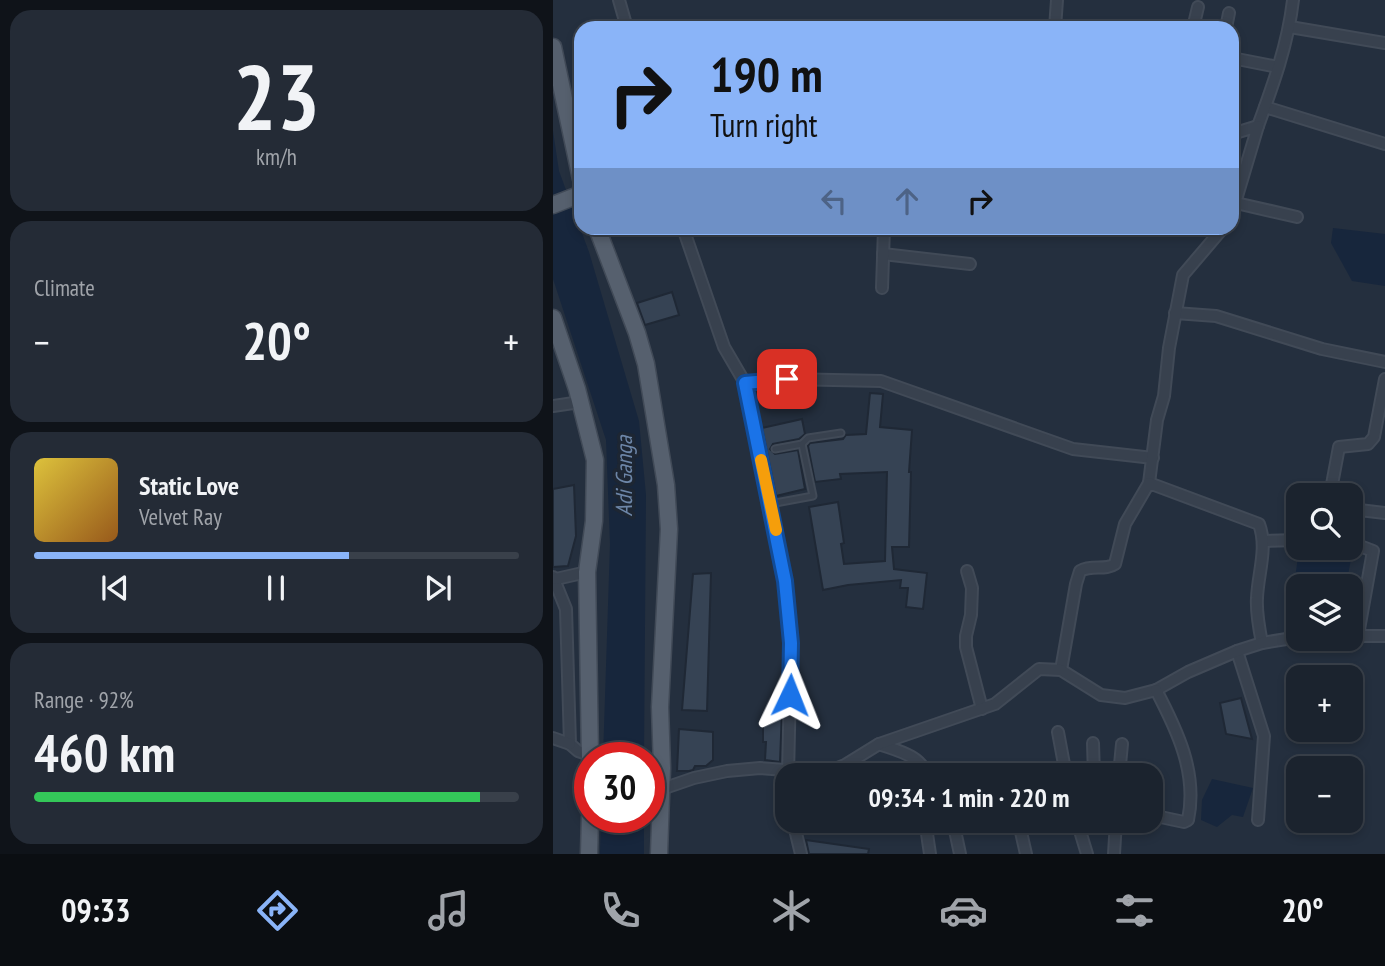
<!DOCTYPE html>
<html lang="en">
<head>
<meta charset="utf-8">
<style>
	:root { --surface:#1b232e; --page:#242b36; --text:#f1f3f6; --muted:#a0a4aa; --line:#39404a; --accent:#8ab4f8 }
	body { margin:0; font-family:"PT Sans Narrow",sans-serif; background:var(--page); color:var(--text); height:100vh; display:flex; flex-direction:column; font-size:26px; white-space:nowrap }
	* { box-sizing:border-box; margin:0 }
	p { font-size:23px; color:var(--muted) }
	.icon { flex:none; width:38px; height:38px; fill:none; stroke:currentColor; stroke-width:2; stroke-linecap:round; stroke-linejoin:round }
	.map { position:relative; flex:1; overflow:hidden }
	.sheet { display:flex; flex-direction:column; gap:10px; padding:10px; background:#0f1319; width:553px }
	.sheet>* { flex:none }
	.guide { position:absolute; left:21px; top:21px; width:665px; height:214px; border-radius:21px; box-shadow:0 4px 10px #0003,0 0 0 2px var(--line); background:#8ab4f8; color:#111; overflow:hidden }
	.buttons { position:absolute; left:733px; top:483px; display:grid; gap:14px }
	.buttons a { display:grid; place-items:center; width:77px; height:77px; border-radius:14px; background:var(--surface); box-shadow:0 4px 10px #0003,0 0 0 2px var(--line); font-size:35px }
	.speed { position:absolute; left:21px; top:742px; display:flex; gap:14px; font-size:35px; font-weight:700; text-align:center }
	.speed>* { display:grid; place-content:center; width:91px; height:91px; border-radius:50%; background:var(--surface); box-shadow:0 4px 10px #0003,0 0 0 2px var(--line); line-height:1 }
	.speed .limit { border:10px solid #d22; background:#fff; color:#111 }
	.pin { position:absolute; display:grid; place-items:center; width:60px; height:60px; color:#fff; margin:-30px; border-radius:14px; box-shadow:0 4px 10px #0006 }
	.me { position:absolute; width:77px; margin:-38px; rotate:2deg; stroke-linejoin:round; filter:drop-shadow(0 0 5px #0008) }
	.turn { display:flex; align-items:center; gap:24px; height:147px; padding:0 21px; font-size:32px }
	.turn .icon { width:91px; height:91px; stroke-width:2.5 }
	.turn b { display:block; font-size:49px; line-height:60px }
	.lanes { display:flex; align-items:center; height:66px; padding:0 21px; background:#0003; justify-content:center; gap:35px; direction:ltr }
	.lanes .off { opacity:.35 }
	.big { font-size:52px; font-weight:700; line-height:1.1 }
	.sheet .card { flex:1; display:flex; flex-direction:column; justify-content:center; gap:10px; min-width:0; padding:0 24px; border-radius:21px; background:var(--page) }
	.sheet .dial { align-items:center; gap:0 }
	.dial b { font-size:91px; line-height:1 }
	.song { display:flex; align-items:center; gap:21px }
	.cover { width:84px; height:84px; border-radius:10px; background:linear-gradient(135deg,hsl(50 70% 55%),hsl(30 70% 35%)) }
	.played { height:7px; border-radius:4px; background:linear-gradient(90deg,var(--accent) 65%,var(--line) 65%) }
	.keys { display:flex; justify-content:space-around; direction:ltr }
	.heat { display:flex; justify-content:space-between; align-items:center; font-size:38px; direction:ltr }
	.charge { height:10px; border-radius:5px; background:linear-gradient(90deg,#34c759 92%,var(--line) 0) }
	.trip { position:absolute; left:222px; top:763px; width:388px; height:70px; border-radius:21px; background:var(--surface); box-shadow:0 4px 10px #0003,0 0 0 2px var(--line); font-weight:700; line-height:70px; text-align:center }
	.tab-bar { display:flex; height:112px; justify-content:space-around; align-items:center; background:#0b0e12; color:var(--muted) }
	.tab-bar .icon { width:49px; height:49px }
	.tab-bar .on { color:var(--accent) }
	.tab-bar b { font-size:32px; color:var(--text) }
	main { display:flex; flex:1; min-height:0 }
	.map>svg:first-child { display:block }
	.water { fill:#17263c }
	.building { fill:#364354; stroke:#1f2835; stroke-width:2 }
	.lines { fill:none; stroke-linecap:round; stroke-linejoin:round }
	.service-casing { stroke:#414a57; stroke-width:9 }
	.minor-casing { stroke:#414a57; stroke-width:14 }
	.primary-casing { stroke:#414a57; stroke-width:19 }
	.service { stroke:#38414e; stroke-width:5 }
	.minor { stroke:#38414e; stroke-width:10 }
	.primary { stroke:#56606e; stroke-width:16 }
	.route-casing { stroke:#114b97; stroke-width:18 }
	.route { stroke:#1a73e8; stroke-width:12 }
	.slow { stroke:#f59e0b; stroke-width:12 }
	.labels { text-anchor:middle; stroke-width:7; stroke-linejoin:round; paint-order:stroke }
	.water-label { font-size:23px; font-style:italic; fill:#6d86a8; stroke:#1d2633 }
</style>
</head>
<body>
<main>
<section class="sheet">
<div class="card dial"><b>23</b><p>km/h</p></div>
<div class="card"><p>Climate</p>
<div class="heat"><a>−</a><b class="big">20°</b><a>+</a></div>
</div>
<div class="card">
<div class="song"><i class="cover"></i><div><b>Static Love</b><p>Velvet Ray</p></div></div>
<div class="played"></div>
<div class="keys"><svg class="icon" aria-label="previous" viewBox="0 0 24 24"><path d="M18 5L8 12l10 7zM5 5v14"/></svg><svg class="icon" aria-label="pause" viewBox="0 0 24 24"><path d="M8 5v14M16 5v14"/></svg><svg class="icon" aria-label="next" viewBox="0 0 24 24"><path d="M6 5l10 7-10 7zM19 5v14"/></svg></div>
</div>
<div class="card"><p>Range · 92%</p><b class="big">460 km</b><div class="charge"></div></div>
</section>
<div class="map">
<svg width="832" height="854" viewBox="0 0 832 854">
	<rect width="100%" height="100%" fill="#242f3e"/>
	<!-- water -->
	<g class="water">
		<polygon points="0,131 6,171 36,252 86,421 93,495 91,758 50,758 57,544 53,440 0,279"/>
		<polygon points="780,228 832,234 832,286 799,281 778,243"/>
		<polygon points="746,549 798,559 793,586 746,586 745,597 740,594"/>
		<polygon points="659,779 700,788 690,817 679,815 664,827 648,820 649,800"/>
		<polygon points="48,817 91,817 91,854 47,854"/>
	</g>
	<!-- building -->
	<g class="building">
		<polygon points="119,292 126,315 92,325 84,303"/>
		<polygon points="317,393 330,394 327,427 359,430 356,472 358,472 356,547 339,547 341,569 374,573 370,609 353,607 355,588 347,588 348,580 295,585 270,590 256,507 285,502 291,543 288,544 291,564 332,561 334,472 287,474 288,479 262,482 255,446 257,443 290,439 293,435 313,434"/>
		<polygon points="249,419 252,434 246,439 220,444 217,449 222,454 245,450 252,489 223,496 209,428"/>
		<polygon points="21,485 23,536 15,566 0,567 0,489"/>
		<polygon points="158,573 154,711 129,710 140,574"/>
		<polygon points="688,698 699,739 673,734 667,703"/>
		<polygon points="212,710 229,710 227,762 212,760 213,742 210,742 210,723 213,723"/>
		<polygon points="126,729 160,732 160,760 153,766 142,766 140,770 136,771 124,771"/>
		<polygon points="253,840 316,849 315,854 256,854"/>
	</g>
	<g class="lines">
		<!-- service casing -->
		<g class="service-casing">
			<g id="service">
				<polyline points="222,449 249,444"/>
				<polyline points="217,504 260,496 249,444 255,438 288,433"/>
			</g>
		</g>
		<!-- minor casing -->
		<g class="minor-casing">
			<g id="minor">
				<polyline points="66,0 74,28"/>
				<polyline points="737,27 832,43"/>
				<polyline points="502,28 504,0"/>
				<polyline points="640,28 645,7"/>
				<polyline points="673,28 676,13"/>
				<polyline points="679,58 725,67"/>
				<polyline points="712,107 832,144"/>
				<path d="M 705,126 C 720,85 735,44 740,0"/>
				<polyline points="679,134 705,126 679,213"/>
				<polyline points="683,203 744,217"/>
				<polyline points="130,228 171,347 192,383 226,547 232,581 238,643 235,775"/>
				<polyline points="330,254 417,264"/>
				<polyline points="329,288 331,228"/>
				<polyline points="622,313 663,316 769,349 832,362"/>
				<polyline points="192,383 234,379 328,381 520,449 600,458"/>
				<polyline points="0,406 27,402"/>
				<polyline points="596,483 604,420 611,396 616,348 630,275 670,228"/>
				<polyline points="777,495 786,447 815,444 821,437 832,379"/>
				<polyline points="798,509 832,513"/>
				<path d="M 803,510 C 799,524 800,532 807,546 L 820,551 L 805,635"/>
				<polyline points="710,541 746,540"/>
				<polyline points="414,571 419,588 418,615 413,636 413,647 429,709"/>
				<polyline points="0,577 13,609 17,744 25,751 37,755"/>
				<polyline points="3,579 34,572"/>
				<polyline points="798,636 832,636"/>
				<polyline points="684,651 711,736 705,820"/>
				<path d="M 508,670 L 523,584 L 527,571 C 539,564 552,571 562,564 L 572,524 L 596,483 L 706,524 C 715,548 705,573 704,598 C 703,613 706,628 709,643"/>
				<polyline points="505,732 513,775"/>
				<polyline points="0,738 17,744"/>
				<polyline points="540,743 541,775"/>
				<path d="M 326,744 C 345,751 367,755 374,775"/>
				<polyline points="474,771 475,775"/>
				<polyline points="566,775 569,744"/>
				<polyline points="109,789 141,778 174,771 207,768 272,773 292,765 326,744 442,704 486,669 508,670 548,695 572,698 603,690 635,672 684,651 709,643 746,637"/>
				<path d="M 598,815 L 631,822 L 635,820 C 645,773 624,730 603,690"/>
				<polyline points="240,821 248,854"/>
				<polyline points="400,821 407,854"/>
				<polyline points="469,821 468,832 473,854"/>
				<polyline points="524,821 534,854"/>
				<polyline points="377,854 373,827 380,821"/>
				<polyline points="561,854 563,821"/>
			</g>
		</g>
		<!-- primary casing -->
		<g class="primary-casing">
			<g id="primary">
				<polyline points="0,47 28,179"/>
				<polyline points="0,205 28,194"/>
				<polyline points="44,228 84,333 93,364 113,485 116,529 107,707 109,768 106,854"/>
				<polyline points="0,318 24,389 42,460 41,521 34,572 37,758"/>
				<polyline points="36,854 37,817"/>
			</g>
		</g>
		<!-- service -->
		<use href="#service" class="service"/>
		<!-- minor -->
		<use href="#minor" class="minor"/>
		<!-- primary -->
		<use href="#primary" class="primary"/>
	</g>
	<g class="lines">
		<!-- route casing -->
		<g class="route-casing">
			<polyline id="route" points="234,379 192,383 232,581 238,643 237,695"/>
		</g>
		<!-- route -->
		<use href="#route" class="route"/>
		<!-- slow -->
		<polyline class="slow" points="208,460 223,530"/>
	</g>
	<g class="labels">
		<!-- water labels -->
		<g class="water-label">
			<text transform="translate(71 476) rotate(-90)" y="8">Adi Ganga</text>
		</g>
	</g>
</svg>
<div class="buttons">
<a><svg class="icon" aria-label="search" viewBox="0 0 24 24"><circle cx="10" cy="10" r="6"/><path d="M15 15l6 6"/></svg></a>
<a><svg class="icon" aria-label="layers" viewBox="0 0 24 24"><path d="M12 4l9 5-9 5-9-5zM3 14l9 5 9-5"/></svg></a>
<a>+</a>
<a>−</a>
</div>
<div class="speed"><div class="limit">30</div></div>
<div class="pin" style="left:234px;top:379px;background:#d93025"><svg class="icon" aria-label="arrive" viewBox="0 0 24 24"><path d="M6 21V4h12l-3 4 3 4H6"/></svg></div>
<svg class="me" style="left:237px;top:695px" viewBox="-20 -20 40 40"><path d="M0-17L14 15 0 8-14 15z" fill="#1a73e8" stroke="#fff" stroke-width="4"/></svg>
<div class="trip">09:34 · 1 min · 220 m</div>
<div class="guide">
<div class="turn"><svg class="icon" aria-label="right" viewBox="0 0 24 24"><path d="M7 20v-9h11M14 6l5 5-5 5"/></svg><div><b>190 m</b>Turn right</div></div>
<div class="lanes"><svg class="icon off" aria-label="left" viewBox="0 0 24 24"><path d="M17 20v-9H6M10 6l-5 5 5 5"/></svg><svg class="icon off" aria-label="ahead" viewBox="0 0 24 24"><path d="M12 20V5M6 11l6-6 6 6"/></svg><svg class="icon" aria-label="right" viewBox="0 0 24 24"><path d="M7 20v-9h11M14 6l5 5-5 5"/></svg></div>
</div>
</div>
</main>
<nav class="tab-bar">
<b>09:33</b>
<svg class="icon on" aria-label="directions" viewBox="0 0 24 24"><path d="M12 3l9 9-9 9-9-9zM9 14v-3h6M13 9l2 2-2 2"/></svg>
<svg class="icon" aria-label="music" viewBox="0 0 24 24"><path d="M9 18V5l10-2v13"/><circle cx="6" cy="18" r="3"/><circle cx="16" cy="16" r="3"/></svg>
<svg class="icon" aria-label="phone" viewBox="0 0 24 24"><path d="M5 4h4l2 5-3 2q2 4 5 5l2-3 5 2v4C11 20 4 13 5 4z"/></svg>
<svg class="icon" aria-label="climate" viewBox="0 0 24 24"><path d="M12 3v18M4 7l16 10M4 17L20 7"/></svg>
<svg class="icon" aria-label="car" viewBox="0 0 24 24"><path d="M5 17H2v-5l4-1 3-4h7l3 4 3 1v5h-3M9 17h6M6 11h13"/><circle cx="7" cy="17" r="2"/><circle cx="17" cy="17" r="2"/></svg>
<svg class="icon" aria-label="filters" viewBox="0 0 24 24"><path d="M4 7h16M4 17h16"/><circle cx="9" cy="7" r="2"/><circle cx="15" cy="17" r="2"/></svg>
<b>20°</b>
</nav>
</body>
</html>
